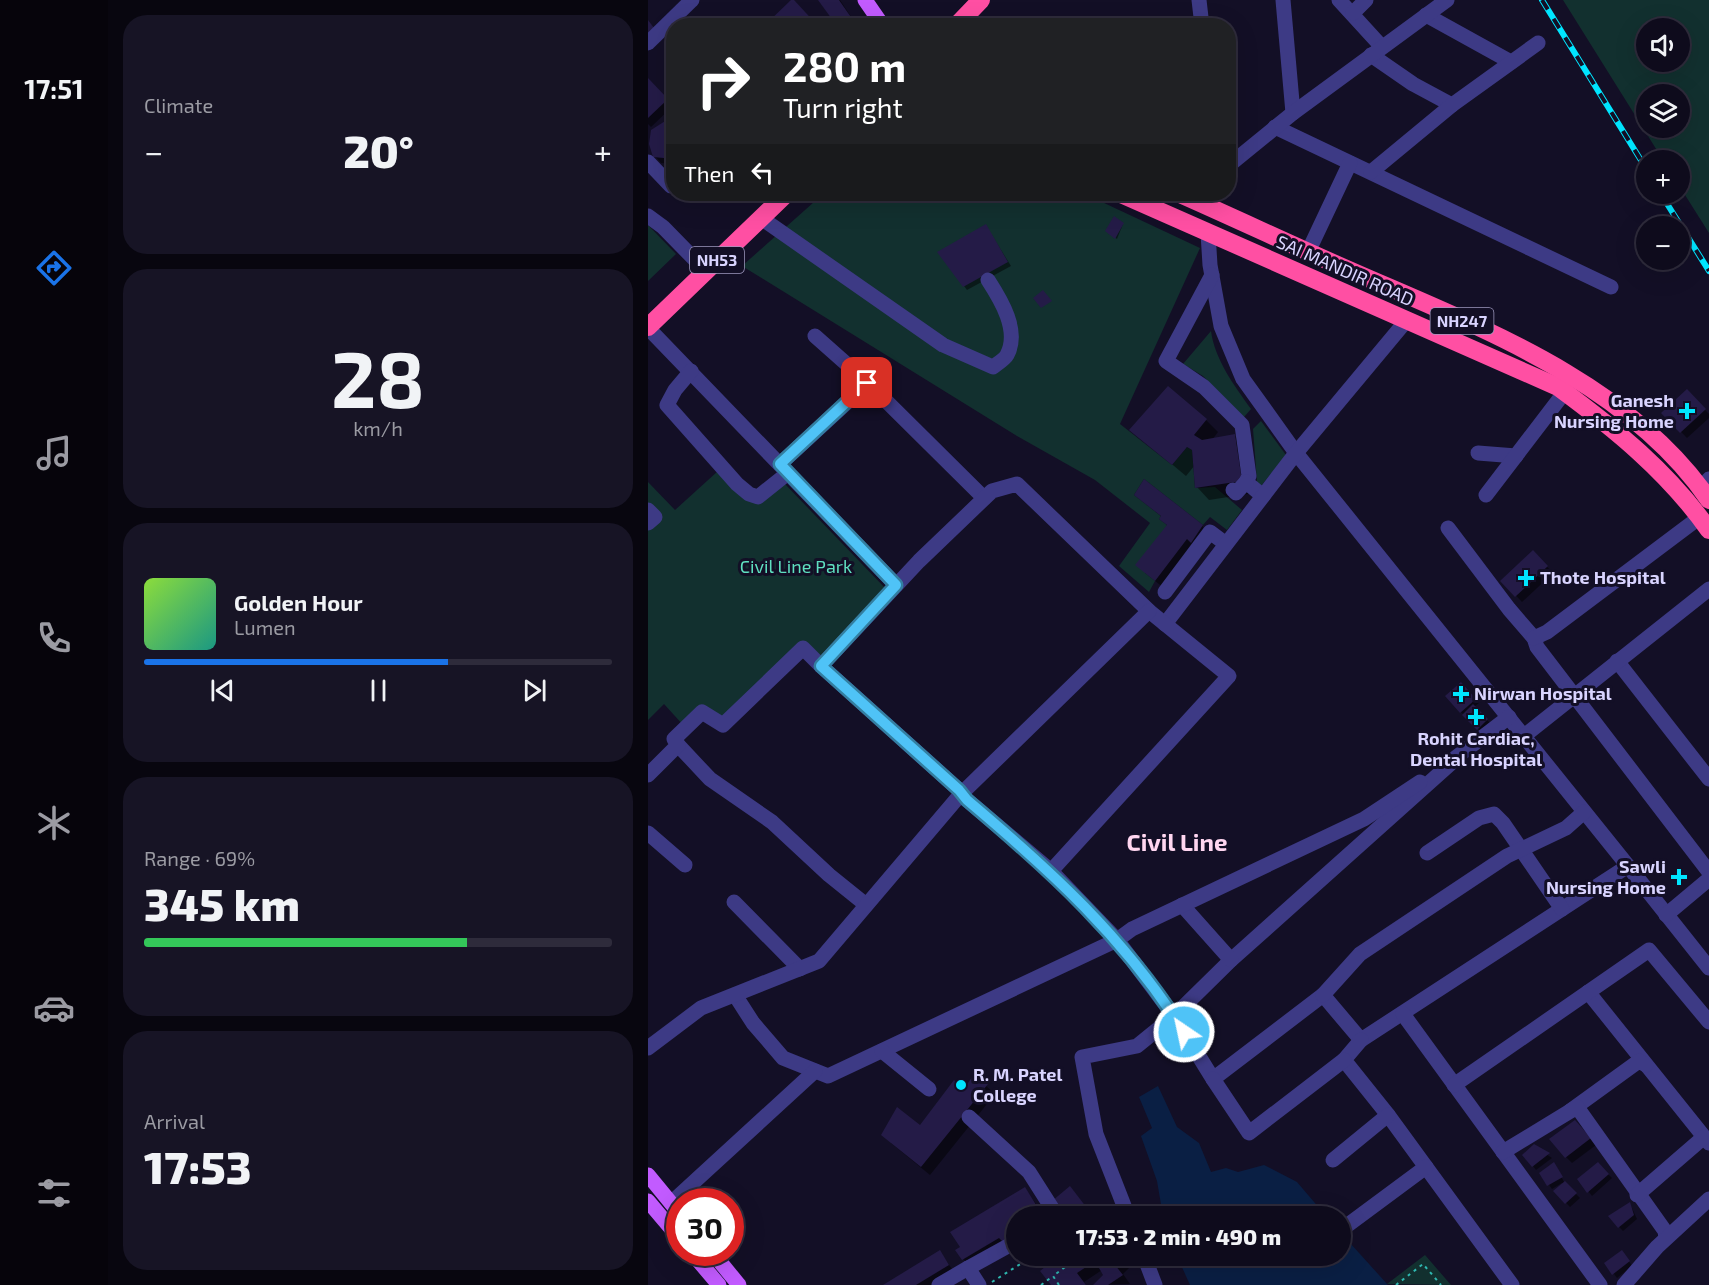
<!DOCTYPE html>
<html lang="en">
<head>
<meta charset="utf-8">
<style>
	:root { --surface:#0e0b1c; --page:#171425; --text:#f1f3f6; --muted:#9b9ba3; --line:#2e2b3b; --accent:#1a73e8 }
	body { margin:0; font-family:"Exo 2",sans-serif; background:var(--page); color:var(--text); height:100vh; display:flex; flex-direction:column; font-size:22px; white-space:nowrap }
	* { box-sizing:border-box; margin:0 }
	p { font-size:20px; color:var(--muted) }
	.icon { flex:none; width:33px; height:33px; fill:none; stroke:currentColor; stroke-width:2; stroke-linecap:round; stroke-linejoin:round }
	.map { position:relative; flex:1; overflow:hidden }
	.details { display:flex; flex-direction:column; gap:15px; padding:15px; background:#08060f; width:540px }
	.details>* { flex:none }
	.banner { position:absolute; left:18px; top:18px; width:570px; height:183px; border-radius:24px; box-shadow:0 6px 24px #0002,0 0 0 2px var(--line); background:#202124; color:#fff; overflow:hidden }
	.buttons { position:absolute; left:988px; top:18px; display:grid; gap:12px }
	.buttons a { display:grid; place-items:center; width:54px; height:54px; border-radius:50%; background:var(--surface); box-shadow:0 6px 24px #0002,0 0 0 2px var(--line); font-size:30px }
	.speed { position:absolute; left:18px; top:1188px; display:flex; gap:12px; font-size:30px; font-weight:700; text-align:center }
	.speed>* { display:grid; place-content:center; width:78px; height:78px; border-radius:50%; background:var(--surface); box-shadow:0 6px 24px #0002,0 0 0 2px var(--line); line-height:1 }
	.speed .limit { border:9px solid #d22; background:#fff; color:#111 }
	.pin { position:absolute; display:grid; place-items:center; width:51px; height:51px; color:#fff; margin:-26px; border-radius:12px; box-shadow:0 3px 9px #0006 }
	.me { position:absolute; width:66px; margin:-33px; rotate:326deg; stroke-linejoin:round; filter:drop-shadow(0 0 4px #0008) }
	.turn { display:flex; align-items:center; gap:21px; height:126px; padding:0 18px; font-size:27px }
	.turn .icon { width:78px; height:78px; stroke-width:2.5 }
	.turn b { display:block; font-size:42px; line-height:51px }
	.then { display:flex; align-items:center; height:57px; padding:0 18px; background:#0003; gap:12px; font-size:22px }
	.big { font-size:45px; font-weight:800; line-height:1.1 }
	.details .widget { flex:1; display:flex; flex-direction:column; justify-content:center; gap:9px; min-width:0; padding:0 21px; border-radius:24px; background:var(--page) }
	.details .dial { align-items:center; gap:0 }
	.dial b { font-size:78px; line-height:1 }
	.song { display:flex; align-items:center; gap:18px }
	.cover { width:72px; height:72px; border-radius:9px; background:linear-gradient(135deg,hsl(90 70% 55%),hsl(170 70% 35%)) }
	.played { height:6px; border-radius:3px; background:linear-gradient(90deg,var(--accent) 65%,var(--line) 65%) }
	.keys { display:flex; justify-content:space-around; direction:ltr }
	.heat { display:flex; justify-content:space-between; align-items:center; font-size:33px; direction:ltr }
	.charge { height:9px; border-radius:4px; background:linear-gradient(90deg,#34c759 69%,var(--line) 0) }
	.trip { position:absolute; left:358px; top:1206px; width:345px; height:60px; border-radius:30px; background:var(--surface); box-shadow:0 6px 24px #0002,0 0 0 2px var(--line); font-weight:800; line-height:60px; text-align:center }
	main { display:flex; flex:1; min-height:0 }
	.menu { display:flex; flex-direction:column; width:108px; justify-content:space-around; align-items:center; background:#06040b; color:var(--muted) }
	.menu .icon { width:42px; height:42px }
	.menu .active { color:var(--accent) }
	.menu b { font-size:27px; color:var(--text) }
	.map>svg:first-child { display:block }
	.green { fill:#12302f; fill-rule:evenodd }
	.water { fill:#0a1f44 }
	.shadow { fill:#0007 }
	.building { fill:#241b47 }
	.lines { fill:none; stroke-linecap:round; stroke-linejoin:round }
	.path { stroke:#2fb8b0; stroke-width:2; stroke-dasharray:3 4.5; stroke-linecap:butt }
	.minor { stroke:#3d3a85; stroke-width:15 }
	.major { stroke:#c25bff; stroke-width:15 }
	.highway { stroke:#ff4fa3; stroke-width:18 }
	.rail-casing { stroke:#00e5ff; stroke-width:6 }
	.rail { stroke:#130f26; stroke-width:4; stroke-dasharray:11; stroke-linecap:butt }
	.route-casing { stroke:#337fa1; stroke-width:15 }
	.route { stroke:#4fc3f7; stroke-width:10 }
	.poi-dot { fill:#00e5ff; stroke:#130f26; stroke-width:2 }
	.labels { text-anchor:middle; stroke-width:6; stroke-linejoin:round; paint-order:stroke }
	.shield { fill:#130f26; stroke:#9e99be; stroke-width:1.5 }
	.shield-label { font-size:16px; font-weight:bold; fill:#d9d4ff }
	.street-label { font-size:18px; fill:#d9d4ff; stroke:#130f26 }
	.poi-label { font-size:18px; font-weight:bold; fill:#d9d4ff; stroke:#130f26; text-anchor:start }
	.park-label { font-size:18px; fill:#5fe0c0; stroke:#130f26 }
	.district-label { font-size:24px; font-weight:bold; fill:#ffd6f0; stroke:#130f26 }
</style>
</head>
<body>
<main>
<nav class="menu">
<b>17:51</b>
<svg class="icon active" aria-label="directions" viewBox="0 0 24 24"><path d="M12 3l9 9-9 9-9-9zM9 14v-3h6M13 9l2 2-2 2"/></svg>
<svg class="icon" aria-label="music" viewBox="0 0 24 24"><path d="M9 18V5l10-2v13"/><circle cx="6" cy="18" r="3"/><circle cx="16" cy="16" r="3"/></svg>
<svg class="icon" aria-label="phone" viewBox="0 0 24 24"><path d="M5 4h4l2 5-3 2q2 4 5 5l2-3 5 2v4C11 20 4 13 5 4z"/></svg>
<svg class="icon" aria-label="climate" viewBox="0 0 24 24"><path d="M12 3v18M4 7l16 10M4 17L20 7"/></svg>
<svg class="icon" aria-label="car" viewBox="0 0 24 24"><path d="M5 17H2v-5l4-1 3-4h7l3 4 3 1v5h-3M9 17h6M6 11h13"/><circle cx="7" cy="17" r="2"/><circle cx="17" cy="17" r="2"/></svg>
<svg class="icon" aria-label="filters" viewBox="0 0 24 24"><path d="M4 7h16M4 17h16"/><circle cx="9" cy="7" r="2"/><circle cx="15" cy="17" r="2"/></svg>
</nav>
<section class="details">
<div class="widget"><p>Climate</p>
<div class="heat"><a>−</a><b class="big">20°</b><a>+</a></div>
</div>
<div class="widget dial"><b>28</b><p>km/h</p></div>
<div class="widget">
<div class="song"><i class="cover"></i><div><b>Golden Hour</b><p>Lumen</p></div></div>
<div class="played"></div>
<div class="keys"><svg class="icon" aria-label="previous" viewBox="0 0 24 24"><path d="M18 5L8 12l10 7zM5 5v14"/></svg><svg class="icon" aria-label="pause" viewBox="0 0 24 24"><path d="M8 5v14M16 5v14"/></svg><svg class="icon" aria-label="next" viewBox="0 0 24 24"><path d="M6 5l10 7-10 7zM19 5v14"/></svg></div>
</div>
<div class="widget"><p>Range · 69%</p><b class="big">345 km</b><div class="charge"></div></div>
<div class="widget"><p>Arrival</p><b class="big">17:53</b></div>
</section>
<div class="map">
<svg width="1061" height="1285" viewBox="0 0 1061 1285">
	<rect width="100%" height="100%" fill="#130f26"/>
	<!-- green -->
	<g class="green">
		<path d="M 915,0 L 1061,0 L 1061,233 L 1032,187 L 1032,160 L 1015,160 ZM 999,28 L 1032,28 L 1032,62 L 999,62 ZM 999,94 L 1032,94 L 1032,128 L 999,128 Z"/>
		<polygon points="175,194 437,194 552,248 472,424 524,465 539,447 544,450 547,488 567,487 594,510 579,530 562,517 555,525 496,479 486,495 513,516 511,519 519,525 507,581 501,592 471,566 502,523 447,480 369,436 94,266"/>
		<polygon points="0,225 28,254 0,281"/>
		<path d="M 563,331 C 567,360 586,385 603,409 L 596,417 L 555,376 L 535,364 Z"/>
		<polygon points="613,421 638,455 613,486 609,482 605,429"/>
		<polygon points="70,471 94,495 136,483 238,589 172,658 158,645 75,723 54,711 36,726 16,704 0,720 0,482 27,510"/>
		<polygon points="777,1255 803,1285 739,1284"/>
	</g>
	<!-- water -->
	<g class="water">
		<polygon points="510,1086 529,1127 551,1143 563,1172 578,1168 590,1172 616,1165 649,1182 678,1216 515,1216 509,1181 493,1136 504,1128 491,1097"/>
		<polygon points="693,1233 740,1285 542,1285 529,1256 693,1256"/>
	</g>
	<!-- shadow -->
	<g class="shadow">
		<polygon points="172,0 192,0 209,26 191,26"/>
		<polygon points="0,80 25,106 3,127 0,124"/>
		<polygon points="26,122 26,164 13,163 7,156"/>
		<polygon points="475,224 469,239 459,231"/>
		<polygon points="338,226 363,266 319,290 316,286"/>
		<polygon points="1039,391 1061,414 1061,418 1039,438 1015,413"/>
		<polygon points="558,420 570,432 564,440 586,435 599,448 606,493 561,500 549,487 547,465 538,476 483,430"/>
		<polygon points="488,495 554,526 562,534 516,588 497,573 520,526 513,519 514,517"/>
		<polygon points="885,552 905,573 874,602 854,581"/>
		<polygon points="813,684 831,703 826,707 843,724 834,733 813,712"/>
		<polygon points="327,1076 347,1094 282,1175 243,1143 272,1127 315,1092"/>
		<polygon points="932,1128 948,1145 924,1163 918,1157"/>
		<polygon points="886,1146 904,1158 888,1170 885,1166"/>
		<polygon points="950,1164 964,1178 944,1196 931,1179"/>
		<polygon points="909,1168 916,1182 932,1198 922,1207 907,1191 916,1184 914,1183 904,1189 893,1174"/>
		<polygon points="377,1189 397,1216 369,1216 369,1246 323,1267 315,1259"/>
		<polygon points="982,1204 989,1219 975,1231 962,1217"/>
		<polygon points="292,1252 306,1272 284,1285 238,1285"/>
		<polygon points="977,1255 984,1266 969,1278 958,1263"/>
		<polygon points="413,1256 473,1256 482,1267 475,1274 482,1284 448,1285 457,1275 454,1270 436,1282 438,1285 404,1285 394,1271"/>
	</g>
	<!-- building -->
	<g class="building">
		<polygon points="143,0 146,0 170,26 116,26"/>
		<polygon points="170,0 191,0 205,20 197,26 189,26"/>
		<polygon points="0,20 6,28 0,35"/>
		<polygon points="0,78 20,99 0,118"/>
		<polygon points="22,118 26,120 26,159 5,157 1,144 3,130"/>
		<polygon points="466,216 476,223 467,239 457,231"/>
		<polygon points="338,224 360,262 315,287 289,252"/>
		<polygon points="395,290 404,301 393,308 385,298"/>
		<polygon points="520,386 559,419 546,435 554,440 587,434 594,481 547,488 544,450 539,447 524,465 481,430"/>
		<polygon points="1039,389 1058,409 1032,433 1013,413"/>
		<polygon points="496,479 555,525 543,543 539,539 507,581 487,565 519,525 511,519 513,516 486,495"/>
		<polygon points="885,550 900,566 867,597 852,581"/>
		<polygon points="813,682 828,699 812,713 797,696"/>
		<polygon points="825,704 840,719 829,730 814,715"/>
		<polygon points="327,1073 340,1084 273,1167 233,1135 249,1107 272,1125 306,1080 315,1090"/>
		<polygon points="927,1120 943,1138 917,1158 901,1139"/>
		<polygon points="886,1144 902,1153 884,1167 874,1155"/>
		<polygon points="906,1162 915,1177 899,1186 891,1173"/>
		<polygon points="950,1162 961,1174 939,1193 929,1179"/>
		<polygon points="917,1181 929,1193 917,1204 905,1191"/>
		<polygon points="422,1186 445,1216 415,1216 404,1201"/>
		<polygon points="377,1187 395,1216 369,1216 369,1233 355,1242 351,1238 314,1260 307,1250 312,1247 302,1232"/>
		<polygon points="982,1202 986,1215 970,1228 960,1216"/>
		<polygon points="292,1250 301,1265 268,1285 235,1285"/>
		<polygon points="974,1250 982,1261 964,1275 956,1263"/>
		<polygon points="411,1256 473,1256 475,1258 467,1265 475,1275 460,1285 445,1285 455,1275 447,1261 429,1273 438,1285 403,1285 392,1271"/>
	</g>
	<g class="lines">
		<!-- path -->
		<g class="path">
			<polyline points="413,1256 419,1265"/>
			<polyline points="344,1282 385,1256"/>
			<polyline points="393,1285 405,1276"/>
			<polyline points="411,1285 405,1276 432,1256"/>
			<polyline points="748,1285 775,1264 793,1285"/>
		</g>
		<!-- minor -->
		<g class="minor">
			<polyline points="551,0 554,26"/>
			<polyline points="635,0 645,113"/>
			<polyline points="691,0 734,47"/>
			<polyline points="705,13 718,0"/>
			<polyline points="778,15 863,62"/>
			<polyline points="0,43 44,0"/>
			<polyline points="723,55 765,84 804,105"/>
			<polyline points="627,127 963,287"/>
			<polyline points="0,162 23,186 26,183"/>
			<polyline points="580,166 645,113 799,0"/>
			<polyline points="723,172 804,105 890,43"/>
			<polyline points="0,216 15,227 58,271"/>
			<path d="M 113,218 L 295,345 L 345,367 C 349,364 357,359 359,355 C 372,331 353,300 340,280"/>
			<polyline points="560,233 562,265 573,326 595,379 648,453 980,866 713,1040 675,995 565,1079 526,1016 583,960 810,757"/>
			<polyline points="660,252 702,163"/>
			<polyline points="564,275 518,361 556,387 594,425 601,476 598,482 615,496"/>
			<polyline points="0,328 248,585"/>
			<polyline points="167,336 220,383"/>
			<polyline points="43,371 27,390 19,405 89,484 101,494 110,497 140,473"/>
			<polyline points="830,453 868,456"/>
			<polyline points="132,464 220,383 336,498"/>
			<polyline points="1053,489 1061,479"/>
			<polyline points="585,490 588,493 598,482"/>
			<polyline points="838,495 922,385"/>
			<polyline points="0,510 7,517 0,523"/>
			<polyline points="800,528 861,609 886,638 889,647 1061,872"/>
			<polyline points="517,592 562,532 578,544"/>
			<polyline points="517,624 648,453 758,321"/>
			<polyline points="886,638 899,632 1052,517"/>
			<polyline points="969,661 1061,779"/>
			<polyline points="876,736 1061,589"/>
			<polyline points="30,745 62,779 124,822 181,875 217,904"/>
			<polyline points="802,762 861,717"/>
			<polyline points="0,775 30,745 26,739 54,712 75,725 155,648 173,666"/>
			<polyline points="0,833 37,865"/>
			<polyline points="779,853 831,818 846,814 855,823 914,909"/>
			<polyline points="980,866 1061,968"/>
			<polyline points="86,902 152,969"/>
			<polyline points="534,905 583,960"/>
			<polyline points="1018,915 1061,879"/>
			<polyline points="940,992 1061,1143"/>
			<polyline points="87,995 105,1023 135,1058 180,1076 469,940 403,871 319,800 311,790 173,666 271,561 344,491 369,484 501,611 581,676 403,871"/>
			<polyline points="675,995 712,954 859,856 918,828 936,812"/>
			<polyline points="755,1014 952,1285"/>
			<polyline points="713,1040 696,1060 740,1115 864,1285"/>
			<polyline points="0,1048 53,1008 171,961 312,795 501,611"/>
			<polyline points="234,1051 281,1089"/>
			<polyline points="565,1079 601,1133 696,1060"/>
			<polyline points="806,1085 1001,950 1061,1022"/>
			<polyline points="922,1111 991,1061 998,1065"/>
			<polyline points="321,1117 381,1172 409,1216"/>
			<polyline points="855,1152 929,1107 1017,1231 1018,1238"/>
			<polyline points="685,1160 740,1115"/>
			<polyline points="989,1195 1056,1137"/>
			<polyline points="23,1203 167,1071"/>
			<polyline points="480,1216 448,1134 434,1057 489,1046 526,1016 469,940 484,929 716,819 772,782"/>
			<polyline points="693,1230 778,1167"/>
			<polyline points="496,1256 507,1285"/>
			<polyline points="291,1285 320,1268"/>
			<polyline points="331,1285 320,1268 369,1241"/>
			<polyline points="976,1285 1009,1247 1061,1199"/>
		</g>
		<!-- major -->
		<g class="major">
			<polyline points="217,0 235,26"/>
			<polyline points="0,1175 32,1214"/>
			<polyline points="0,1201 32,1239"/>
			<polyline points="43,1252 71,1285"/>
			<polyline points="64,1252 91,1285"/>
		</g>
		<!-- highway -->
		<g class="highway">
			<polyline points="308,26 333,0"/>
			<path d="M 473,194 L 910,387 C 967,429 1020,472 1061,530"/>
			<path d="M 532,194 C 591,220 650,248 710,274 C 834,328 982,384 1061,500"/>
			<polyline points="0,327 138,194"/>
		</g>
		<!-- rail casing -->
		<g class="rail-casing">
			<g id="rail">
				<polyline points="894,0 999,170"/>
				<polyline points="1013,194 1061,271"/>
			</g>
		</g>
		<!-- rail -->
		<use href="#rail" class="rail"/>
	</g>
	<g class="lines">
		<!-- route casing -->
		<g class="route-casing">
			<path id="route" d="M 219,383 L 132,464 L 248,585 L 173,666 L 311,790 L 319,800 C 402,870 477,938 536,1032"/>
		</g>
		<!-- route -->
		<use href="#route" class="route"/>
	</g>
	<!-- markers -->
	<g class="poi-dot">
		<path d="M1036 402h6v6h6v6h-6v6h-6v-6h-6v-6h6z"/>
		<path d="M875 569h6v6h6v6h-6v6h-6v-6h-6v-6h6z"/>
		<path d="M810 685h6v6h6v6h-6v6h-6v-6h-6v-6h6z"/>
		<path d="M825 708h6v6h6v6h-6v6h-6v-6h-6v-6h6z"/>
		<path d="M1028 868h6v6h6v6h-6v6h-6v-6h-6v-6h6z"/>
		<circle cx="313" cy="1085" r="6"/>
	</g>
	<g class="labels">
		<!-- shield labels -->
		<g class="shield">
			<rect x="42" y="247" width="54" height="26" rx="4.5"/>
			<rect x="782.5" y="308" width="63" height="26" rx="4.5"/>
		</g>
		<g class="shield-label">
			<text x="69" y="266">NH53</text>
			<text x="814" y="327">NH247</text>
		</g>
		<!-- street labels -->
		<g class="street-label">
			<text transform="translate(697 271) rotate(24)" y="6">SAI MANDIR ROAD</text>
		</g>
		<!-- poi labels -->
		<g class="poi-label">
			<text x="1026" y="407" text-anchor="end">Ganesh<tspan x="1026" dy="21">Nursing Home</tspan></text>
			<text x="892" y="584">Thote Hospital</text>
			<text x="826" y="700">Nirwan Hospital</text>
			<text x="828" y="745" text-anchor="middle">Rohit Cardiac,<tspan x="828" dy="21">Dental Hospital</tspan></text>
			<text x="1018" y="873" text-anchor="end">Sawli<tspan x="1018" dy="21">Nursing Home</tspan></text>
			<text x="325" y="1081">R. M. Patel<tspan x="325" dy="21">College</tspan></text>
		</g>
		<!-- park labels -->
		<g class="park-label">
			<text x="148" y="573">Civil Line Park</text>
		</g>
		<!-- district labels -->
		<g class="district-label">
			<text x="529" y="851">Civil Line</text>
		</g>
	</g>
</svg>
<div class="buttons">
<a><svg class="icon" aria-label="sound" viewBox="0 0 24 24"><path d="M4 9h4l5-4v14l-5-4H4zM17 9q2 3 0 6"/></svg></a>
<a><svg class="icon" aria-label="layers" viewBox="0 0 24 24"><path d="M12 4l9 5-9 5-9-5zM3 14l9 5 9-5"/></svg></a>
<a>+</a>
<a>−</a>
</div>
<div class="speed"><div class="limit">30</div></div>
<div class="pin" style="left:219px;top:383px;background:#d93025"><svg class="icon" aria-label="arrive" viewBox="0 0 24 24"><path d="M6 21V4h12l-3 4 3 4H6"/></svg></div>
<svg class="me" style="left:536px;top:1032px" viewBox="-20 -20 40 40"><circle r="17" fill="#4fc3f7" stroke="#fff" stroke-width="3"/><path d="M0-11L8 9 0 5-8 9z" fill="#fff"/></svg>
<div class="trip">17:53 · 2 min · 490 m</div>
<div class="banner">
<div class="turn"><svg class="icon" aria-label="right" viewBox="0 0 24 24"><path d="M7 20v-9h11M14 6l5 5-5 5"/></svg><div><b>280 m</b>Turn right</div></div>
<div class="then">Then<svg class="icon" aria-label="left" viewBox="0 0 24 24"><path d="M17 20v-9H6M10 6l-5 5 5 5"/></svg></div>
</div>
</div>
</main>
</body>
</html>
